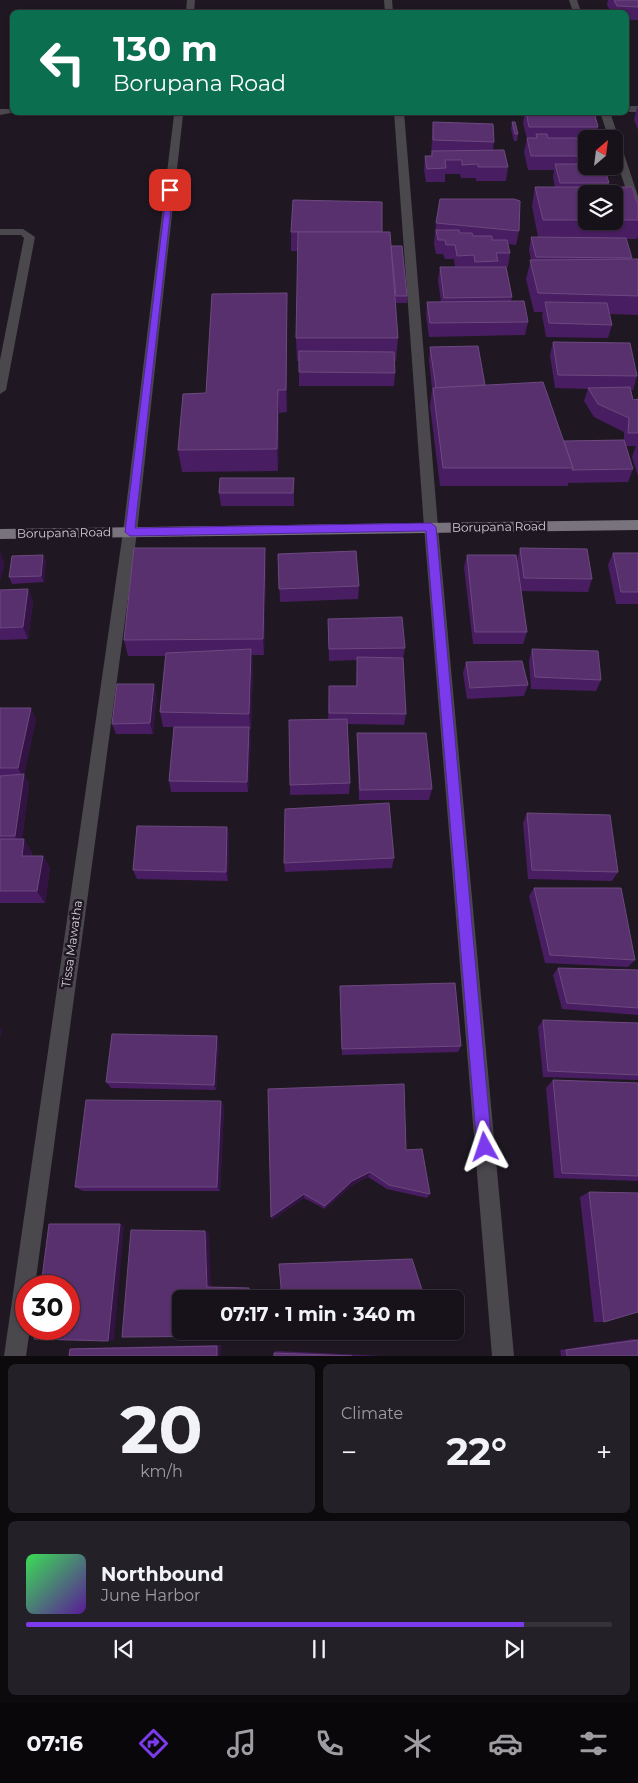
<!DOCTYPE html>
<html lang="en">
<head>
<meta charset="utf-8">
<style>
	:root { --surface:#17121a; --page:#242027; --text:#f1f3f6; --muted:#9e9ea2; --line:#363239; --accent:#7c3aed }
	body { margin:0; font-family:Montserrat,sans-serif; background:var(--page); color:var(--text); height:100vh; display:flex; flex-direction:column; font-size:19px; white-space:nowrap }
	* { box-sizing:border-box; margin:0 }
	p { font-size:16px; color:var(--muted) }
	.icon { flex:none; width:28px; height:28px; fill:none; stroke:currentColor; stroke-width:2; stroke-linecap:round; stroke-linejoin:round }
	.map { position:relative; height:1356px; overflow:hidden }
	.side { display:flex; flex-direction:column; gap:8px; padding:8px; background:#0d0a0e; flex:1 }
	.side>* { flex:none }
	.hud { position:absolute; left:10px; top:10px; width:619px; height:105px; border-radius:8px; box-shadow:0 1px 4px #0004,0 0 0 1px var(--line); background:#0b6e4f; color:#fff; overflow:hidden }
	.needle { width:32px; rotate:28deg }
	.controls { position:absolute; left:578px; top:130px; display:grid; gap:10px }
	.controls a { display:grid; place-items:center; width:45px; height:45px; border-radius:8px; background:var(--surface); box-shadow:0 1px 4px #0004,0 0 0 1px var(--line); font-size:25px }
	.speed { position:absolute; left:15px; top:1275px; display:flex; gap:10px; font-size:25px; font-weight:700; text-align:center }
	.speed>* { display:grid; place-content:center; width:65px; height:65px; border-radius:50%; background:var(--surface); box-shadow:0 1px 4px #0004,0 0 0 1px var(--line); line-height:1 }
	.speed .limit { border:8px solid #d22; background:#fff; color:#111 }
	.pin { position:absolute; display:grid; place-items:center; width:42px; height:42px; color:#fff; margin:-21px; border-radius:10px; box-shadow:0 2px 8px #0006 }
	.me { position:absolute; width:55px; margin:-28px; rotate:355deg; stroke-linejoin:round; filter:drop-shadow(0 0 4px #0008) }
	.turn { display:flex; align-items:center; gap:18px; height:105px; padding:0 20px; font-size:22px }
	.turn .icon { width:65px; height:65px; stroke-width:2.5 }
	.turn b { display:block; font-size:35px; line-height:42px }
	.big { font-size:38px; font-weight:700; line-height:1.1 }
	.side .widget { flex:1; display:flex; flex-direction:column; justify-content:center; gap:8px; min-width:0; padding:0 18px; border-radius:8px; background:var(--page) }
	.side .dial { align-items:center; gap:0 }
	.dial b { font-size:65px; line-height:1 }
	.song { display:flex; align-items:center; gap:15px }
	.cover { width:60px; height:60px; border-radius:8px; background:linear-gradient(135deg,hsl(130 70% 55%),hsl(270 70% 35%)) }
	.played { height:5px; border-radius:2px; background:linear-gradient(90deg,var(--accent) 85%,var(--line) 85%) }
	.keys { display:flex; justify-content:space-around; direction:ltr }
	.heat { display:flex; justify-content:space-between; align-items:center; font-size:28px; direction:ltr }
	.side .tiles { flex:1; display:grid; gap:8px; grid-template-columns:1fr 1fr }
	.widget:last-child { grid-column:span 2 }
	.trip { position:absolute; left:172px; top:1290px; width:292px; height:50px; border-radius:8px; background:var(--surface); box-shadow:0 1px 4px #0004,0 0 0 1px var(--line); font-weight:700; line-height:50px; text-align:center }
	.tabs { display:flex; height:80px; justify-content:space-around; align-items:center; background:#09070a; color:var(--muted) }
	.tabs .icon { width:35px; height:35px }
	.tabs .active { color:var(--accent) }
	.tabs b { font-size:22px; color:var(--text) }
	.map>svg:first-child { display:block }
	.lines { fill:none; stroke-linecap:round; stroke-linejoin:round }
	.service { fill:#4a474d; fill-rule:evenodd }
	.minor { fill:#4a474d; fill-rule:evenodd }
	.primary { fill:#79737e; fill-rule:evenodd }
	.wall { fill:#491d61; fill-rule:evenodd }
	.shaded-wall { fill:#321343 }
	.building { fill:#58306e; stroke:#6c497e }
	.route { fill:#7c3aed; stroke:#51269a }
	.labels { text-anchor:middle; stroke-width:5; stroke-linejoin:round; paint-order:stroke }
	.street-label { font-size:12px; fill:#d4d0d7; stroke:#1f1823 }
</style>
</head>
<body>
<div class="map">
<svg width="638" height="1356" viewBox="0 0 638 1356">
	<rect width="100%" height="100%" fill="#1f1823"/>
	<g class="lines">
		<!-- service -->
		<polygon class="service" points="0,229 23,229 35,237 6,390 0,394 0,360 24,238 21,235 0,235"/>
		<!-- minor -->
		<g class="minor">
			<polygon points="187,0 195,0 194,12 186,12"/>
			<polygon points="384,0 392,0 393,12 385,12"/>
			<polygon points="569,0 577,0 581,12 573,12"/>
			<rect x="626" y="106" width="12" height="6"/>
			<polygon points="0,109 12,109 12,112 16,112 0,115"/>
			<polygon points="62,112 273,112 269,115 183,115 137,532 35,1286 26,1286 26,1329 30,1329 26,1356 4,1356 123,532 174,115 66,115"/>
			<polygon points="394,112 404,112 438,527 514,1356 492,1356 424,527"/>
			<polygon points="600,112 610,112 638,196 638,214 633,211 614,153 614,139 609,139"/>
		</g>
		<!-- primary -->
		<polygon class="primary" points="638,520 638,530 0,539 0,529"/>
	</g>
	<!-- wall -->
	<g class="wall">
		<polygon points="608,0 638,0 638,20 626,20 626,12 611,12 607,5"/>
		<polygon points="637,107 638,107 638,130 634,120"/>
		<path d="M 525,112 L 594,112 L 598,127 L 596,138 L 614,138 L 619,156 L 616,170 L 605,170 L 609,183 L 608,187 L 632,187 L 638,205 L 638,236 L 637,239 L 626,239 L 632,258 L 631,259 L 638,259 L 638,315 L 609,314 L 612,325 L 608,338 L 546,337 L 542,315 L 543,312 L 534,312 L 526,279 L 531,260 L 529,250 L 531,237 L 538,237 L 532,206 L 535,187 L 555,187 L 553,177 L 554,170 L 528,170 L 524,152 L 527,139 L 523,123 ZM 586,139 L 614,139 L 614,166 L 586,166 ZM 586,194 L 614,194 L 614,221 L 586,221 Z"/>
		<polygon points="433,122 494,142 493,151 508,167 506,181 476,181 476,178 461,178 460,174 445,174 445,182 426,182 424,170 425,156 431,156"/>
		<polygon points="512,122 518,134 517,141 514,141 511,129"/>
		<polygon points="436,223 519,231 516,245 508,244 510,253 508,267 506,267 512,297 511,301 528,322 525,335 429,337 426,316 427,302 441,302 438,280 440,267 455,267 454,259 445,259 443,254 436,254 434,244"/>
		<polygon points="291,232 382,232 391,246 407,296 407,303 395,303 398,338 396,361 394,361 395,373 394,386 299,386 299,361 297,361 296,338 298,251 291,251"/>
		<polygon points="287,316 287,412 279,413 278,471 182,472 178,450 206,393"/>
		<polygon points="553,342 637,376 633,390 631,390 633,400 638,399 638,476 632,457 636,446 626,446 633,469 628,482 568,483 568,486 440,486 430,406 432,389 429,360 430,347 564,442 624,440 624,432 594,417 584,401 588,389 555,388 550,355"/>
		<polygon points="294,491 294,506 221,506 219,493"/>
		<polygon points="520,548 592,579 588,592 521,591 527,632 523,644 473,644 464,567 467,555 520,586 517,561"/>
		<polygon points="613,553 638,553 638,604 616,604 608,565"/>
		<polygon points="278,554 359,586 358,599 280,602"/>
		<polygon points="46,561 44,582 12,584 9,577"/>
		<polygon points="266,565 264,655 252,655 253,666 251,729 249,729 251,738 248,792 171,792 169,781 174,727 163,727 160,712 165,656 128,656 124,640"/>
		<polygon points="28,589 33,601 28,639 0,640 0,590"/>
		<polygon points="328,619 405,648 403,659 406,714 404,725 347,724 350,783 349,794 290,795 290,785 328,719 329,686 356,686 357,660 329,661"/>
		<polygon points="532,649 601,680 596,691 531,689 529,661"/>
		<polygon points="466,662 528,685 524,696 467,699 463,673"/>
		<polygon points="157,695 153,734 116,734 112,724"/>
		<polygon points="0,708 36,719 24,775 29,784 22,839 32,852 32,856 43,856 50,868 45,903 0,903"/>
		<polygon points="357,733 432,789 429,800 359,800 357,744"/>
		<polygon points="527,813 618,872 612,881 528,879 523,823"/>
		<polygon points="227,827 229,836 228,881 137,879 133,870"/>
		<polygon points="394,858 392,868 285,872 284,863"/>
		<polygon points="534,888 635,960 628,967 545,963 529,896"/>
		<polygon points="558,968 638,970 638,1015 562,1009 553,975"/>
		<polygon points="340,986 461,1046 458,1052 342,1055 340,994"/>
		<polygon points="543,1020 638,1023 638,1080 543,1077 538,1027"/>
		<polygon points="219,1042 216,1090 111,1088 106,1082"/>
		<polygon points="553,1080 638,1083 638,1181 554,1178 546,1088"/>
		<polygon points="268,1089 406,1150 430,1194 427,1198 387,1189 368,1177 351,1186 325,1209 304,1198 272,1220"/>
		<polygon points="221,1101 224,1108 220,1191 83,1191 75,1187"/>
		<polygon points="589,1192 604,1322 594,1322 580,1197"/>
		<polygon points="633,1339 638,1340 638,1356 561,1356 560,1350"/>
		<polygon points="221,1345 220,1356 69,1356 70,1349 78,1348"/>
		<polygon points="276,1351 382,1356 274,1356 274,1353"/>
	</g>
	<!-- shaded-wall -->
	<g class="shaded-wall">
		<polygon points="287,293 287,412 286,390"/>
		<polygon points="278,390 279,413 278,471 277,449"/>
		<polygon points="265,548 266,565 264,655 263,639"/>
		<polygon points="0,551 5,564 0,582"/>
		<polygon points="43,555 46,561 44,582 41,576"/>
		<polygon points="28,589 33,601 28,639 23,627"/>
		<polygon points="251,649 253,666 251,729 249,714"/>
		<polygon points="154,684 157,695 153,734 150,723"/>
		<polygon points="31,708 36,719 24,775 29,784 21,846 15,836 23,777 18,768"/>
		<polygon points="249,727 251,738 248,792 247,782"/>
		<polygon points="227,827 229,836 228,881 226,872"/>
		<polygon points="24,839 32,852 30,868 22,856"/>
		<polygon points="43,856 50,868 45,903 37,891"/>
		<polygon points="0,1028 2,1030 0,1038"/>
		<polygon points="217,1036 219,1042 216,1090 214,1085"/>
		<polygon points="221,1101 224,1108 220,1191 217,1187"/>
		<polygon points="370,1172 368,1177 351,1186 325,1209 325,1206 352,1181"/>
		<polygon points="304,1194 304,1198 272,1220 271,1217"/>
		<polygon points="120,1224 124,1226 114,1340 108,1341"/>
		<polygon points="205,1231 209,1234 211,1288 207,1287"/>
		<polygon points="249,1288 251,1289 252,1299 249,1299"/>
		<rect x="250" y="1331" width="2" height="5"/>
		<polygon points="221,1345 220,1356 217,1356 217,1346"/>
	</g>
	<!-- building -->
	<g class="building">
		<polygon points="614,0 638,0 638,7 617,6"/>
		<polygon points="526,112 594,112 598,127 529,127"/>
		<polygon points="433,122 493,124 494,142 433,140"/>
		<polygon points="512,122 515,122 518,134 515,134"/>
		<polygon points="536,134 547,134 548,138 614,138 619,156 614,156 614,139 586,139 586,156 531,156 527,138 537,138"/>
		<polygon points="504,150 508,167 478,167 478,164 462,165 462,160 445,160 446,168 427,169 425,156 432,156 432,151"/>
		<polygon points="555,164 586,164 586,166 604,166 609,183 560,183"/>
		<polygon points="535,187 632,187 638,205 638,220 614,220 614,194 586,194 586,220 543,220"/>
		<polygon points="440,199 514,199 520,201 519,231 436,223"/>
		<polygon points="293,200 382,202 382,232 291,232"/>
		<polygon points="436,230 459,230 460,233 472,233 473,236 492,236 492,240 507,240 510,253 496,253 498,261 475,262 474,255 457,256 455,245 446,245 445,240 438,240"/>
		<polygon points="298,232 390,232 398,338 296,338"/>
		<polygon points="531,237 626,238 632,258 536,257"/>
		<polygon points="391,246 402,246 407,296 396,296"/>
		<polygon points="638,259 638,296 538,293 530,260"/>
		<polygon points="440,267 506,267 512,297 444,298"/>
		<polygon points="287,293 286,390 278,390 277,449 178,450 183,394 206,393 212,294"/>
		<polygon points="524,301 528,322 430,323 427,302"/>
		<polygon points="545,302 607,303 612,325 549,323"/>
		<polygon points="553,342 630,343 637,376 558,375"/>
		<polygon points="478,346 485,385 436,388 430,347"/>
		<polygon points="299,351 394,352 395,373 299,372"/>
		<polygon points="543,382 573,468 443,468 433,388"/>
		<polygon points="630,387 633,400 638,399 638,433 628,433 629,418 598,404 588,388"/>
		<polygon points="624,440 633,469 572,470 573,468 564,441"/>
		<polygon points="220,478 294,478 293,493 219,493"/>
		<polygon points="134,548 265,548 263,639 124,640"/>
		<polygon points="520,548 587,549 592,579 524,578"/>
		<polygon points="356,551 359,586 279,589 278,554"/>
		<polygon points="613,553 638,553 638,592 621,592"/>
		<polygon points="43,555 41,576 9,577 12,556"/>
		<polygon points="467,555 516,555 527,632 475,632"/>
		<polygon points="28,589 23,627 0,628 0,590"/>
		<polygon points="402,617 405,648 329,649 328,619"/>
		<polygon points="251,649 249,714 160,712 166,653"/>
		<polygon points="532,649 598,651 601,680 535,677"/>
		<polygon points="357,657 403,658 406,714 329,713 329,686 357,686"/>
		<polygon points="522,661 528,685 470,688 466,662"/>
		<polygon points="117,684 154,684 150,723 112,724"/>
		<polygon points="0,708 31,708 18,768 0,768"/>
		<polygon points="347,719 350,783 290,785 289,720"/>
		<polygon points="174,727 249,727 247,782 169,781"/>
		<polygon points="357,733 426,733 432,789 360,790"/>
		<polygon points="24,774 15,836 0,836 0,776"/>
		<polygon points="389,803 394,858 284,863 285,809"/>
		<polygon points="527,813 610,815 618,872 532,870"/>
		<polygon points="137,826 227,827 226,872 133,870"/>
		<polygon points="0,839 24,839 22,856 43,856 37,891 0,891"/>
		<polygon points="534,888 621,888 635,960 550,955"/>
		<polygon points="558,968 638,970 638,1008 567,1003"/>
		<polygon points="455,983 461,1046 342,1049 340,986"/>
		<polygon points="543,1020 638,1023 638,1075 548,1071"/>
		<polygon points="112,1034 217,1036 214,1085 106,1082"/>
		<polygon points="553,1080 638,1083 638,1176 562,1173"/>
		<polygon points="404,1084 406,1150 422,1149 430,1194 389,1185 370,1172 352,1181 325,1206 304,1194 271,1217 268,1089"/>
		<polygon points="86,1100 221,1101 217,1187 75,1187"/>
		<polygon points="589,1192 638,1193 638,1312 604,1322"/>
		<polygon points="49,1224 120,1224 108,1341 34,1339 36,1329 69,1329 69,1286 41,1286"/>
		<polygon points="131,1230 205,1231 207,1287 249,1288 249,1299 181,1299 181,1331 250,1331 250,1336 122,1337"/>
		<polygon points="412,1259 425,1299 282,1299 279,1264"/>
		<polygon points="284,1331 451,1331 457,1338 285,1337"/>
		<polygon points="638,1340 638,1356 567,1356 566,1350"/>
		<polygon points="217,1346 217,1356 69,1356 70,1349"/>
		<polygon points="274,1353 352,1356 274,1356"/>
	</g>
	<!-- route -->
	<polygon class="route" points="167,188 173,190 135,528 431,523 436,527 492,1147 490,1152 485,1154 479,1152 477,1147 426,531 130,536 125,532"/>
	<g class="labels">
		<!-- street labels -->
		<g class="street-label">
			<text transform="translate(499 527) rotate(-1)" y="4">Borupana Road</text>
			<text transform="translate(64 533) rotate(-1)" y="4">Borupana Road</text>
			<text transform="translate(72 944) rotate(-82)" y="4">Tissa Mawatha</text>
		</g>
	</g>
</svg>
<div class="controls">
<a><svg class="needle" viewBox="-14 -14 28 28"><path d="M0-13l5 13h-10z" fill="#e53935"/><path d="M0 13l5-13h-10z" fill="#9e9ea2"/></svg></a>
<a><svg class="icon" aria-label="layers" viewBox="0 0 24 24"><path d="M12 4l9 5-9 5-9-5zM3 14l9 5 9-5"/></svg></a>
</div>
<div class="speed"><div class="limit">30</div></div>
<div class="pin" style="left:170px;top:190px;background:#d93025"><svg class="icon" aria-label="arrive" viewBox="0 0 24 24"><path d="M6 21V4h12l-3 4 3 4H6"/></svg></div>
<svg class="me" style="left:485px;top:1147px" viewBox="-20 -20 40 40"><path d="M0-17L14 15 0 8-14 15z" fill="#7c3aed" stroke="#fff" stroke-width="4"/></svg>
<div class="trip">07:17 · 1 min · 340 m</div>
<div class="hud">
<div class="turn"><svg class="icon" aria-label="left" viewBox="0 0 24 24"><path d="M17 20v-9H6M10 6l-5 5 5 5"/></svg><div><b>130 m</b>Borupana Road</div></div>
</div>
</div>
<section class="side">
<div class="tiles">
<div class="widget dial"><b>20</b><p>km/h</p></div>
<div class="widget"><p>Climate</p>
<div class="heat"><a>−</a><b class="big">22°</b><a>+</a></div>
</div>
<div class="widget">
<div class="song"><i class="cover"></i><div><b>Northbound</b><p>June Harbor</p></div></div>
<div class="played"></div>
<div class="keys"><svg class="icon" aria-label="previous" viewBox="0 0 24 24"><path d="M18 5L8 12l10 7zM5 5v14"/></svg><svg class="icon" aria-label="pause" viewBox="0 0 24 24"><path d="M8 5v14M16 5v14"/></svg><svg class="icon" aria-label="next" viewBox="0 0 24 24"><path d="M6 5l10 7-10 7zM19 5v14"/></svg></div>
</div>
</div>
</section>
<nav class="tabs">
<b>07:16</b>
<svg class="icon active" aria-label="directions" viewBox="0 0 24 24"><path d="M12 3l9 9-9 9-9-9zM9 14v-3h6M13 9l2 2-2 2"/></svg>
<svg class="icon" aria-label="music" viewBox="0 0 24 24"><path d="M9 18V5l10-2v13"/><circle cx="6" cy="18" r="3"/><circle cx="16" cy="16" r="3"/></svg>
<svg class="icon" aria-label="phone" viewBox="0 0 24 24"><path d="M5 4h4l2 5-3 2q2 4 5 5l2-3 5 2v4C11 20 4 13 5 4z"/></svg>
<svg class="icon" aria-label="climate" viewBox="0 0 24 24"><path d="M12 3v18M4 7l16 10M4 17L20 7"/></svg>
<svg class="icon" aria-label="car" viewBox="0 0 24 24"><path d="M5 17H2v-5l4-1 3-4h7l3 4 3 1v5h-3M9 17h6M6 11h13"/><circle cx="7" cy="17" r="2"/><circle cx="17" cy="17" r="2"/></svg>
<svg class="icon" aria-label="filters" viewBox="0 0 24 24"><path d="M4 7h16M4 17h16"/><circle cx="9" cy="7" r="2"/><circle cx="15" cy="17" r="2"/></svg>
</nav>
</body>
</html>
